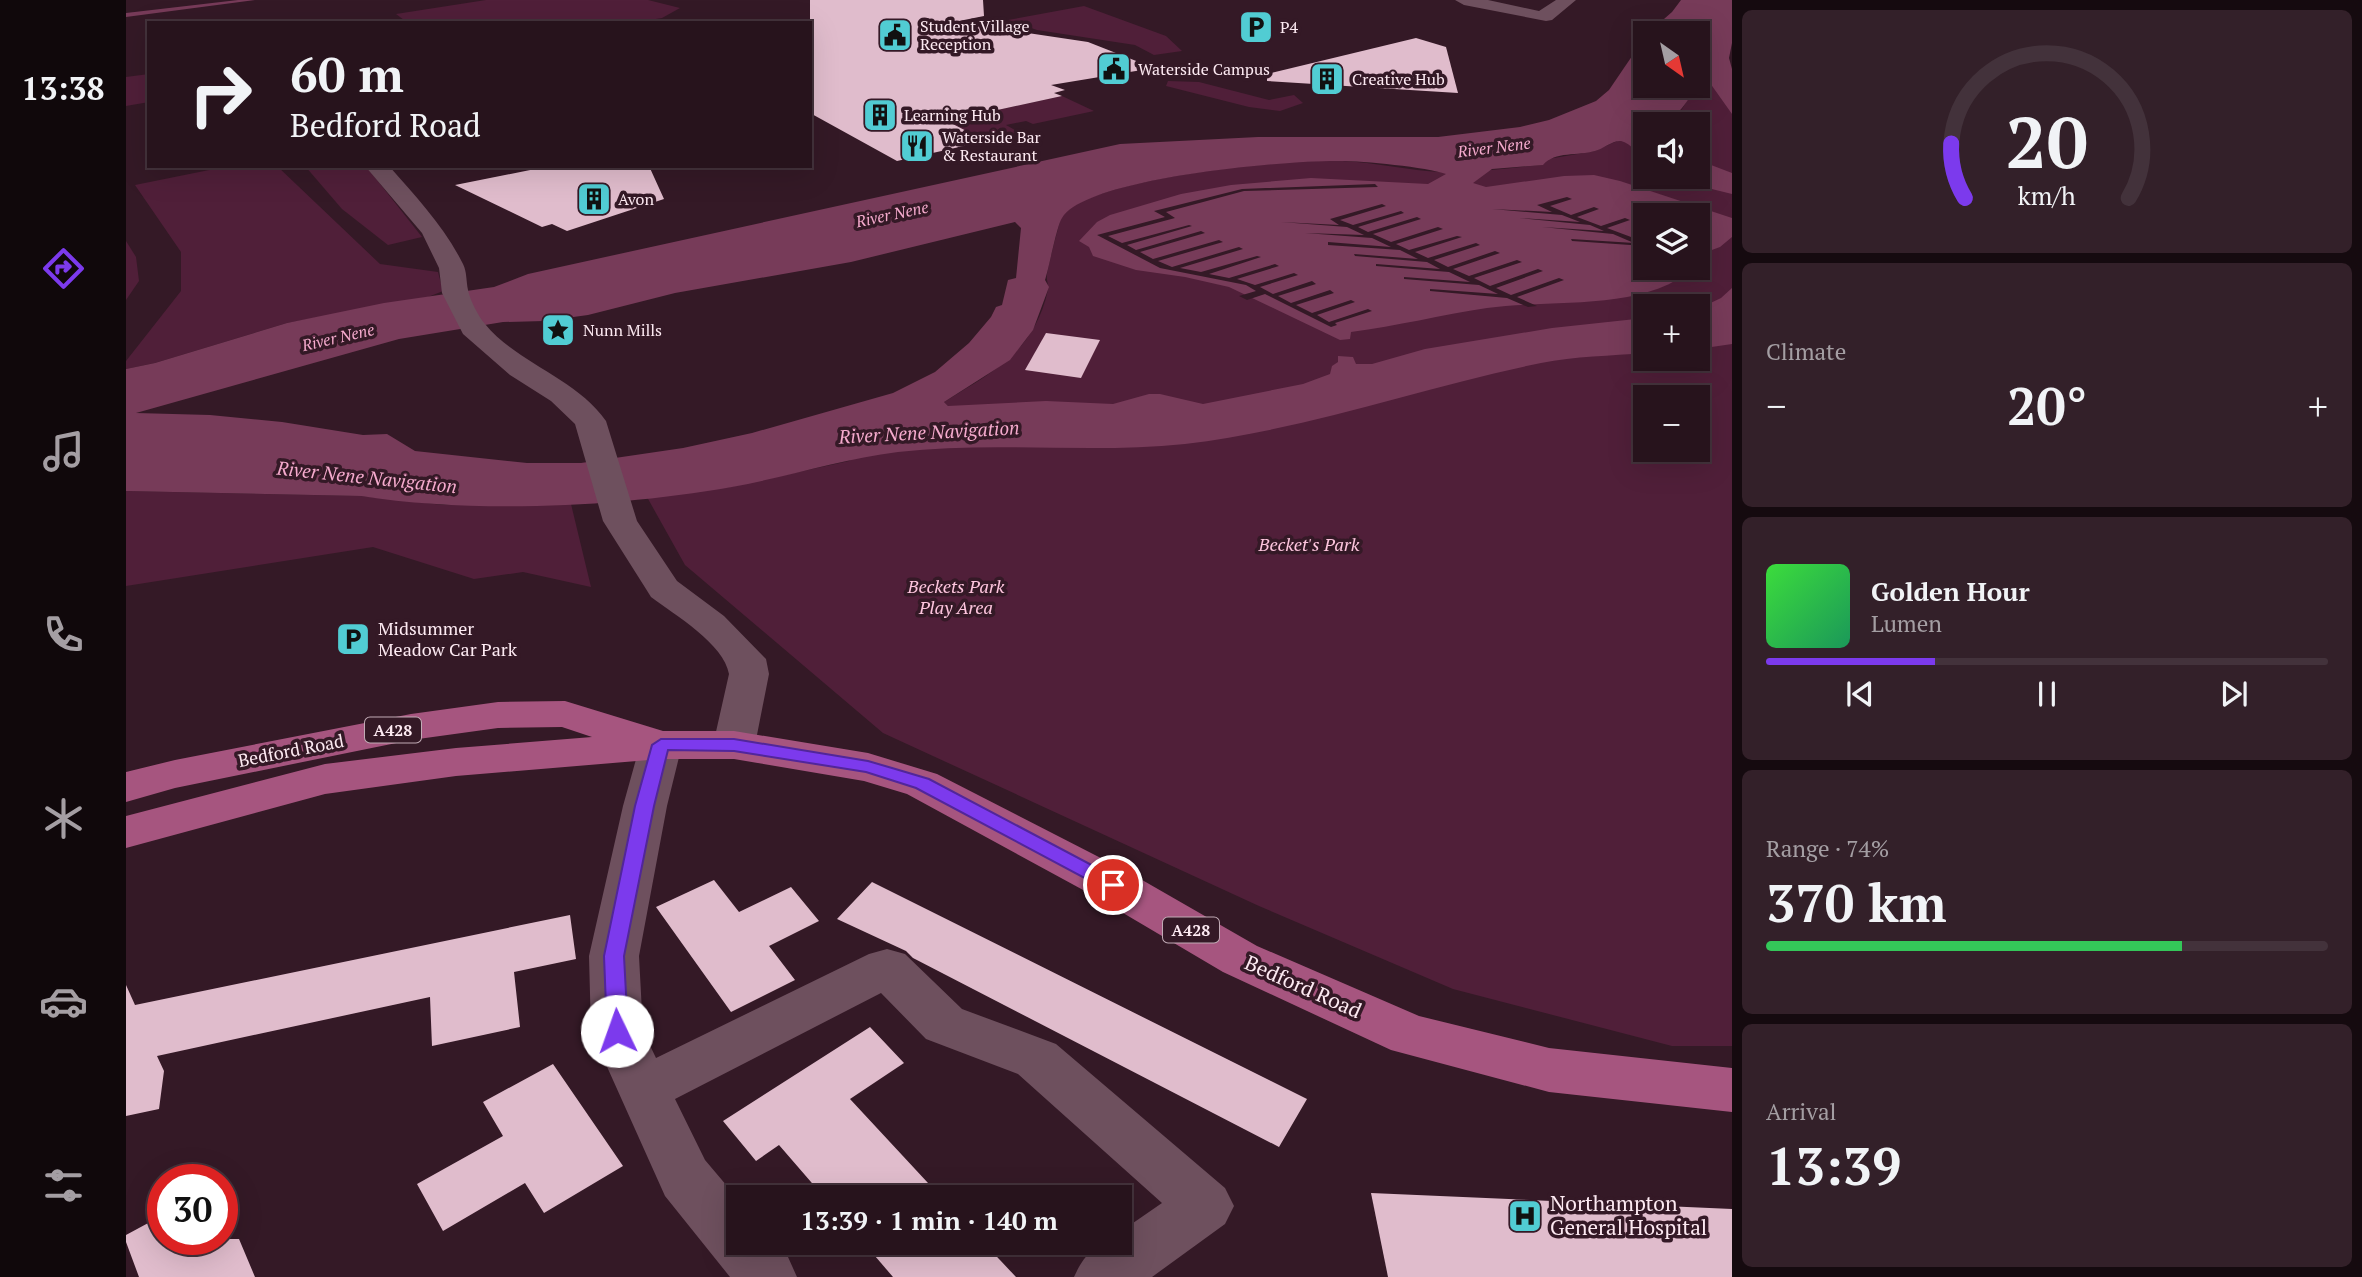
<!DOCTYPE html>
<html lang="en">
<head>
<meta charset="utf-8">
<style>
	:root { --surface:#27131c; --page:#332029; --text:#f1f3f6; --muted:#a49ea3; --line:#43323b; --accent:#7c3aed }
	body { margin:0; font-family:"PT Serif",serif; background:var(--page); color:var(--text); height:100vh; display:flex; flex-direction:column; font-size:26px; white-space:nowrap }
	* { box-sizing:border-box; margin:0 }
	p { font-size:23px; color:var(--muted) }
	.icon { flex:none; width:38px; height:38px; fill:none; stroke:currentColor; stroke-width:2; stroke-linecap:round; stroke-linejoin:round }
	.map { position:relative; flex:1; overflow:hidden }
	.panel { display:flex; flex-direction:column; gap:10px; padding:10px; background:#150a0f; width:630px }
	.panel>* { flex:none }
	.banner { position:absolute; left:21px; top:21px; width:665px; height:147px; border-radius:0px; box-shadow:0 7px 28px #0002,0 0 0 2px var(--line); background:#27131c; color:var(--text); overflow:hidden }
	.needle { width:46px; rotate:146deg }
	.controls { position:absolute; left:1507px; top:21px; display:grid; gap:14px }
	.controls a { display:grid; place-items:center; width:77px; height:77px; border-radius:0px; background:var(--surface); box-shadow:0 7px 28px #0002,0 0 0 2px var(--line); font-size:35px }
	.speed { position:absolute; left:21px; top:1164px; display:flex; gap:14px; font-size:35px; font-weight:700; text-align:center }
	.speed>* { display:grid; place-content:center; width:91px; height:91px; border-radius:50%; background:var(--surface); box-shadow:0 7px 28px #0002,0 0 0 2px var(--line); line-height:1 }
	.speed .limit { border:10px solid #d22; background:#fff; color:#111 }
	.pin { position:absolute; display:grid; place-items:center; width:60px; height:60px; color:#fff; margin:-30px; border:4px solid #fff; border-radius:50%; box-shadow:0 2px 7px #0007 }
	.me { position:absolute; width:77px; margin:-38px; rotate:357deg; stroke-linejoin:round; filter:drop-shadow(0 0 5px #0008) }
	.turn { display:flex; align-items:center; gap:24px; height:147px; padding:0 28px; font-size:32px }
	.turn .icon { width:91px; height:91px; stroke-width:2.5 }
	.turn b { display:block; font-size:49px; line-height:60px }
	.big { font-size:52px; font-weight:800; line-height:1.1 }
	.panel .card { flex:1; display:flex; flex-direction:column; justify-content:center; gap:10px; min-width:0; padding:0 24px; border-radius:10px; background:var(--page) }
	.panel .dial { align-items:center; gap:0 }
	.dial svg { height:182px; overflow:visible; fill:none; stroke:var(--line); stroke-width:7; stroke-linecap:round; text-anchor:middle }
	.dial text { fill:var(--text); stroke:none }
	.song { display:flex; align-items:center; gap:21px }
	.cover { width:84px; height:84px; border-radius:10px; background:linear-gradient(135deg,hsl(120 70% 55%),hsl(150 70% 35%)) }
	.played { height:7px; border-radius:4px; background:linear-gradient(90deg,var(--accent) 30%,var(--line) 30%) }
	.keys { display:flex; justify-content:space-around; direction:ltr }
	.heat { display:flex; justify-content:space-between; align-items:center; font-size:38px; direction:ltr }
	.charge { height:10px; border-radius:5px; background:linear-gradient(90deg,#34c759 74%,var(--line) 0) }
	.trip { position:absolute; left:600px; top:1185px; width:406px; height:70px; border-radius:0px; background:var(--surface); box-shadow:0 7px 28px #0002,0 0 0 2px var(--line); font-weight:800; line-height:70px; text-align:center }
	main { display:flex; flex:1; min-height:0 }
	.menu { display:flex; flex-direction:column; width:126px; justify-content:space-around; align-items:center; background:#10080b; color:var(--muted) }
	.menu .icon { width:49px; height:49px }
	.menu .current { color:var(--accent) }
	.menu b { font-size:32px; color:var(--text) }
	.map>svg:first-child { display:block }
	.green { fill:#501f39; fill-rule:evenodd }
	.water { fill:#773b59; fill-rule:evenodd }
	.pier { fill:#341926 }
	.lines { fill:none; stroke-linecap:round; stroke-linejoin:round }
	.stream { fill:#773b59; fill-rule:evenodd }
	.building { fill:#e0bccc }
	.street { fill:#6e505e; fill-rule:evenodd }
	.primary { fill:#a6557f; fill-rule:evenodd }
	.route { fill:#7c3aed; stroke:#51269a; stroke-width:2 }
	.labels { text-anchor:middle; stroke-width:7; stroke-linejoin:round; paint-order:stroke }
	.far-poi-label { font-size:16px; fill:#fdeaf2; stroke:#341926; text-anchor:start }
	.far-water-label { font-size:16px; font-style:italic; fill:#f5aacd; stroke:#341926 }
	.shield { fill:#341926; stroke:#c1abb5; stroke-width:2 }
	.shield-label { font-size:16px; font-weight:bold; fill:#fdeaf2 }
	.park-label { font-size:18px; font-style:italic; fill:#fec5de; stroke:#341926 }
	.poi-label { font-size:18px; fill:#fdeaf2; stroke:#341926; text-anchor:start }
	.street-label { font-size:18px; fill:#fdeaf2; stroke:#341926 }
	.water-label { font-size:19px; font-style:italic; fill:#f5aacd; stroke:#341926 }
	.near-street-label { font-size:21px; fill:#fdeaf2; stroke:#341926 }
	.near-poi-label { font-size:21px; fill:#fdeaf2; stroke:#341926; text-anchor:start }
</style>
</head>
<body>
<main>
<nav class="menu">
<b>13:38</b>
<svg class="icon current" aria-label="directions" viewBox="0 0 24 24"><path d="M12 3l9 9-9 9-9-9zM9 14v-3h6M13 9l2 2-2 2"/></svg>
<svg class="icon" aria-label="music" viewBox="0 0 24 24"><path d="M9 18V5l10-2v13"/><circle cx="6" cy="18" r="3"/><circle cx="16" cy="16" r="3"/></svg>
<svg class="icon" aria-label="phone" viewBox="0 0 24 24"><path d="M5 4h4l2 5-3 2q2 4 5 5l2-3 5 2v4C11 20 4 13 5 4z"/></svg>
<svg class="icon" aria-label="climate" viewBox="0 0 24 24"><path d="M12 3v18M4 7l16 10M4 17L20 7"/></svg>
<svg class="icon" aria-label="car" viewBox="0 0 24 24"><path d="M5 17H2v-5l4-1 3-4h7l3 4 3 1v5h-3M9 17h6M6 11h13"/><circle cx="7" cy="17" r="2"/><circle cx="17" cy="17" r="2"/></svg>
<svg class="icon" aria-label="filters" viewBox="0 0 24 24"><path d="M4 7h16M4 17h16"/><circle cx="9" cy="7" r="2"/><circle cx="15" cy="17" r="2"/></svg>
</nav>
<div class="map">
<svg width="1606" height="1277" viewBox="0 0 1606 1277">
	<rect width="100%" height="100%" fill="#341926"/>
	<!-- green -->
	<g class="green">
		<polygon points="360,0 522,0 554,8 536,18 505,23 282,23 270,14"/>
		<polygon points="958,6 1040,36 1056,51 1028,55 1009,45 911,30 882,20"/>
		<polygon points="23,74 23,102 0,106 0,77"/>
		<path d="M 1574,80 L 1606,80 L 1606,1046 L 1546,1046 L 1327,989 L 1133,906 L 757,733 L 559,565 L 521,497 L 604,487 L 723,461 L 822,406 L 818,402 C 868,371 908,352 922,290 C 923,285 920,280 921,275 C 921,270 934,221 935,218 C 957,178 1169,158 1216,161 C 1249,162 1283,171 1316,172 C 1349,173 1383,168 1416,165 L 1422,159 L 1469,151 L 1491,141 L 1519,137 L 1519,177 L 1572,177 L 1572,124 L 1536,124 L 1556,109 ZM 1519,215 L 1572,215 L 1572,268 L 1519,268 ZM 1519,306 L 1572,306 L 1572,359 L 1519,359 ZM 1519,397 L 1572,397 L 1572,450 L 1519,450 Z"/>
		<polygon points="1042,81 1073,82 1143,100 1168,95 1177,103 1154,111 1123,107 1040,86"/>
		<polygon points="936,96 968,111 907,124 900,121 880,125 894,133 860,141 812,116 838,117"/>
		<polygon points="103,166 151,166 254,264 312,272 317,291 302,297 161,323 29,363 0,369 0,361 55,291 55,252 9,185"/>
		<polygon points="179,166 240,166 296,237 262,245 216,209"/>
		<polygon points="0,241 10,257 13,281 0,300"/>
		<polygon points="0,491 235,496 318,505 445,504 465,587 397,572 348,579 247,547 0,586"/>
	</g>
	<!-- water -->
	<g class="water">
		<polygon points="1555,0 1606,0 1606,43 1603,58 1606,69 1606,114 1584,83 1575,80 1572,84 1572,33 1522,33 1546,12"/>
		<path d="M 1519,37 L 1519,86 L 1571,86 C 1556,109 1549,124 1519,124 L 1519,163 C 1513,155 1505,143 1495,141 C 1487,140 1477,149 1469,151 C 1452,156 1429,151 1417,165 L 1366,169 L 1347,183 L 1360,187 L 1438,176 L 1468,175 L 1494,181 L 1606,218 L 1606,237 L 1594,247 L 1575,254 L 1572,262 L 1572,215 L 1519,215 L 1519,268 L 1567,268 C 1520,312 1422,299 1361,308 C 1315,315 1271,326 1225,332 L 1224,339 L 1214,340 L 1103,287 L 1059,277 L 1010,270 L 967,256 L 963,247 L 953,241 L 971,222 L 984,215 L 1055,194 L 1105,185 L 1185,178 L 1302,184 L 1320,174 C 1301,167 1237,161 1214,161 C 1165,160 961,177 936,218 C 931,225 923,268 919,280 L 923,287 L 907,330 L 884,360 L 818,402 L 822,406 L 920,401 L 987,404 L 1023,394 L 1034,394 L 1077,404 L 1177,384 L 1204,374 L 1206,366 L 1212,362 L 1212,356 L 1227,357 L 1230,364 L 1246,364 L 1299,349 L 1426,328 L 1519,318 L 1519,353 C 1485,356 1449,356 1415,363 C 1296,387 1180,430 1059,444 C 964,454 867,441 772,452 C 716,459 661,477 606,487 C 492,507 350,514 235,496 L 0,491 L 0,369 L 29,363 L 161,323 L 258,303 L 368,287 L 402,274 L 994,144 L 1132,137 L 1312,137 L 1394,127 L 1423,120 L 1470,101 L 1483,90 ZM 889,222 L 895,228 L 890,278 L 882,280 L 876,305 L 870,307 L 865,317 L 843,343 L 809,372 L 767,393 L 626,433 L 557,448 L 455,463 L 401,463 L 289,451 L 261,434 L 237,435 L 156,422 L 84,415 L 10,413 L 273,339 L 377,322 L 418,321 L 462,315 L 549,293 L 725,262 Z"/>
		<polygon points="1572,160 1606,173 1606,194 1537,177 1572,177"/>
		<polygon points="1606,288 1606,344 1572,349 1572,309 1595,298"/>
	</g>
	<!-- pier -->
	<g class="pier">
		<polygon points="1249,184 1252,187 1118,191 1040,212 1049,218 982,236 996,243 1063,225 1066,226 1001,245 1010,250 1075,231 1079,233 1014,252 1027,259 1093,240 1097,242 1032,261 1046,267 1113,247 1117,249 1054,268 1075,272 1131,256 1135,257 1083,274 1103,278 1149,264 1153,266 1111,279 1129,285 1168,273 1172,275 1134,287 1147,294 1186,281 1190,284 1152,296 1165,303 1204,290 1208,293 1170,305 1186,313 1225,300 1229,302 1191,315 1203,322 1242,309 1246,311 1209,323 1211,325 1205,327 1139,294 1121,300 1113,296 1130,291 1120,285 1034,268 971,235 1039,217 1028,211 1116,189"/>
		<polygon points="1441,197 1446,199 1424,206 1445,215 1468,207 1473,209 1451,217 1475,226 1499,218 1504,220 1481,228 1505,237 1519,232 1519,236 1510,239 1519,243 1519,246 1446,241 1445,239 1508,243 1487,234 1416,227 1478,231 1464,225 1393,218 1454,222 1436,215 1366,209 1426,212 1411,205"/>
		<polygon points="1256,204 1260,206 1214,220 1227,225 1275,211 1278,213 1232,227 1242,232 1291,217 1295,219 1247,234 1265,242 1312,227 1317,229 1270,244 1283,250 1331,236 1336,237 1289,252 1302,258 1350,243 1354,245 1308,260 1322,267 1369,251 1374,253 1327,269 1343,276 1391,260 1396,262 1348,278 1364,286 1412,269 1417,271 1370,288 1385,295 1433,278 1438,280 1391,297 1411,306 1402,307 1381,298 1304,291 1304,289 1372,294 1353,285 1278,279 1278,277 1344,282 1323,272 1250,266 1250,264 1314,269 1301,262 1229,256 1228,254 1292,259 1274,250 1202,245 1202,242 1265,247 1246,238 1179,233 1238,235 1221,227 1155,222 1213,225 1204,219"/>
	</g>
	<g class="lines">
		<!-- stream -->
		<polygon class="stream" points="112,0 129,0 0,17 0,13"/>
	</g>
	<!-- building -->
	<g class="building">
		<polygon points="684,0 857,0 858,16 828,22 962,42 1028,68 925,85 939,90 928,93 936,96 821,121 860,141 771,161 684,113"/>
		<polygon points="1290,38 1320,47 1332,93 1141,81 1141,74"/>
		<polygon points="424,166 523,166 538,199 441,231 426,224 416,227 329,185"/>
		<polygon points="920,333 974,340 955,378 899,370"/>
		<polygon points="588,880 613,912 665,887 693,921 643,946 669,980 605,1012 530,907"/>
		<polygon points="746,882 1181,1099 1153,1147 787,958 780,951 711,919"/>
		<polygon points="444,915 450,959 388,972 394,1027 306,1046 304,997 31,1056 38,1071 33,1109 0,1116 0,985 9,1005"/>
		<polygon points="744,1027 778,1063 724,1099 815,1197 698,1197 653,1145 630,1161 597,1121"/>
		<polygon points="427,1064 497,1166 418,1213 399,1183 317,1231 291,1184 377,1136 357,1102"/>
		<polygon points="1245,1193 1606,1209 1606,1277 1262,1277"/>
		<polygon points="37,1215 37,1239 113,1239 129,1277 13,1277 0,1242 0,1235"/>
		<polygon points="737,1242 857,1242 890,1277 767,1277"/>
	</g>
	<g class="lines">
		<!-- street -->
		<g class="street">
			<polygon points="1329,0 1362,0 1413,11 1430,0 1450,0 1426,20 1420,21 1338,5"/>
			<path d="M 239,166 L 263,166 C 291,198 318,226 337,264 C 341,272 340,281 342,290 C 344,300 352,316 359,324 C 392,364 450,378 480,421 L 511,521 L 551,581 L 598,616 L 640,659 L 643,674 L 629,745 L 623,755 L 608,759 L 593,755 L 587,745 L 603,674 C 598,644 549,615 525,597 L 520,589 L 477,521 L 449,424 L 425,401 L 384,375 L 337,334 L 316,293 L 313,268 L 296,233 Z"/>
			<path d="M 535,731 L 550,735 L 556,745 L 541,806 L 513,956 L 517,1031 L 530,1058 L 743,954 L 761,949 L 779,954 L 836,1009 L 930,1044 L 1099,1188 L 1108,1206 L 1099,1224 L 1026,1277 L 948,1277 C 958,1255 969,1242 994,1242 L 994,1232 L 1036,1203 L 892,1074 L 800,1039 L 755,993 L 549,1099 L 579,1160 L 612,1199 L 612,1242 L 650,1242 L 662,1257 L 671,1277 L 604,1277 L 539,1196 L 465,1031 L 463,956 L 497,806 L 514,745 L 520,735 Z"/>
		</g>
		<!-- primary -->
		<polygon class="primary" points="439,701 537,731 608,731 742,753 811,774 1004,873 1131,946 1293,1016 1423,1048 1606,1068 1606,1112 1423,1092 1265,1050 1097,972 970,897 781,794 738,781 608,759 535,759 330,776 199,794 0,848 0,816 199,764 330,748 466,737 436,727 372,728 285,740 49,788 0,802 0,772 49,760 285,714 372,702"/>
	</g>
	<!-- route -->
	<polygon class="route" points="535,739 608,739 742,761 766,768 803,779 994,880 997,885 994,890 981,890 790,788 740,772 608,751 542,750 528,806 498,956 502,1031 499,1037 491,1040 484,1037 481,1031 478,956 509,806 526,745"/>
	<!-- icons -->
	<defs>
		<g id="parking-square" transform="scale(1.75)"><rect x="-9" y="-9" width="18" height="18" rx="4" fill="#51ccd3" stroke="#341926"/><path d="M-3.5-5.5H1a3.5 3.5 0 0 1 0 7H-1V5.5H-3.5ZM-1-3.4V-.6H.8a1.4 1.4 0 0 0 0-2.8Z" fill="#111"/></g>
		<g id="civic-square" transform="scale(1.75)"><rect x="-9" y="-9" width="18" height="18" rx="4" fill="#51ccd3" stroke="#341926"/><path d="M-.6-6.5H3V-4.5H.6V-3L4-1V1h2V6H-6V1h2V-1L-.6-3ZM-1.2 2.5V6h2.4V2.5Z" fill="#111"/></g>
		<g id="building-square" transform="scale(1.75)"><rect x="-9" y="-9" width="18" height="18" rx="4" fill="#51ccd3" stroke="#341926"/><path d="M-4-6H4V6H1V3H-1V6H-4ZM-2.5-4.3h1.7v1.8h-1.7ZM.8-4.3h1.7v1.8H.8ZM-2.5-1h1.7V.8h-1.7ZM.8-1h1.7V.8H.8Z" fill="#111"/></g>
		<g id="restaurant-square" transform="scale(1.75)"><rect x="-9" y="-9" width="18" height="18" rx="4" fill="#51ccd3" stroke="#341926"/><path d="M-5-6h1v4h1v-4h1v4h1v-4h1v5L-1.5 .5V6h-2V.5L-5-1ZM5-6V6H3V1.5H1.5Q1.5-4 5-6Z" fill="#111"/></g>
		<g id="sight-square" transform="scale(1.75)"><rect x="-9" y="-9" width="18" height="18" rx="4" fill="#51ccd3" stroke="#341926"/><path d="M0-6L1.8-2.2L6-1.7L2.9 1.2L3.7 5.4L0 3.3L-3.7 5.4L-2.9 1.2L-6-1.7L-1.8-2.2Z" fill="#111"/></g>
		<g id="hospital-square" transform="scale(1.75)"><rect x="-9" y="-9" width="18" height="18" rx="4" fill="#51ccd3" stroke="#341926"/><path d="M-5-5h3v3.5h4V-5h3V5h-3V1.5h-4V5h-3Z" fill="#111"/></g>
	</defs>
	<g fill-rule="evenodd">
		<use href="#parking-square" x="1130" y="27"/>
		<use href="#civic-square" x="769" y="35"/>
		<use href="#civic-square" x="988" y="69"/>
		<use href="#building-square" x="1201" y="79"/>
		<use href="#building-square" x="754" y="115"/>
		<use href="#restaurant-square" x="791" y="146"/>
		<use href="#building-square" x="468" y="199"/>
		<use href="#sight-square" x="432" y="330"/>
		<use href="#parking-square" x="227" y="639"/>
		<use href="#hospital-square" x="1399" y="1216"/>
	</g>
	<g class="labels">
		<!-- far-poi labels -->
		<g class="far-poi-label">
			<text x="794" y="32">Student Village<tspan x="794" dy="18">Reception</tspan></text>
			<text x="1154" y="33">P4</text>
			<text x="1012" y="75">Waterside Campus</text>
			<text x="1226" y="85">Creative Hub</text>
			<text x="778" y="121">Learning Hub</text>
			<text x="816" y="143">Waterside Bar<tspan x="816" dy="18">&amp; Restaurant</tspan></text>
			<text x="492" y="205">Avon</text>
			<text x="457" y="336">Nunn Mills</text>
		</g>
		<!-- far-water labels -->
		<g class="far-water-label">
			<text transform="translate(1368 147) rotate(-7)" y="6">River Nene</text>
			<text transform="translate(766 214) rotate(-12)" y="6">River Nene</text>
			<text transform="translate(212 337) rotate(-13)" y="6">River Nene</text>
		</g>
		<!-- shield labels -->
		<g class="shield">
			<rect x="239" y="717.5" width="56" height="25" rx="5"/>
			<rect x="1037" y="917.5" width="56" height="25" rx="5"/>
		</g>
		<g class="shield-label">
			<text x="267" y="736">A428</text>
			<text x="1065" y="936">A428</text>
		</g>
		<!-- park labels -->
		<g class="park-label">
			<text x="1183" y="551">Becket's Park</text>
			<text x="830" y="593">Beckets Park<tspan x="830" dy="21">Play Area</tspan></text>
		</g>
		<!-- poi labels -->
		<g class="poi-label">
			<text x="252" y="635">Midsummer<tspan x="252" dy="21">Meadow Car Park</tspan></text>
		</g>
		<!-- street labels -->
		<g class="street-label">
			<text transform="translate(165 751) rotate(-11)" y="6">Bedford Road</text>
		</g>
		<!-- water labels -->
		<g class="water-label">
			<text transform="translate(803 432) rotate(-3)" y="7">River Nene Navigation</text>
			<text transform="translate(241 477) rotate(6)" y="7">River Nene Navigation</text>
		</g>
		<!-- near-street labels -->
		<g class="near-street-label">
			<text transform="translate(1177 987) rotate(24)" y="7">Bedford Road</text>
		</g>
		<!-- near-poi labels -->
		<g class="near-poi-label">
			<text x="1424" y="1211">Northampton<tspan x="1424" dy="24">General Hospital</tspan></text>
		</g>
	</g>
</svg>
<div class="controls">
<a><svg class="needle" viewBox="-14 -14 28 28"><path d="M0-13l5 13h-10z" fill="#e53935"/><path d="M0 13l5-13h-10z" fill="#a49ea3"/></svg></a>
<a><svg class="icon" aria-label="sound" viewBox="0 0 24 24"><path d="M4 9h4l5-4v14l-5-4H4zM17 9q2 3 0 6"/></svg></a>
<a><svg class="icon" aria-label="layers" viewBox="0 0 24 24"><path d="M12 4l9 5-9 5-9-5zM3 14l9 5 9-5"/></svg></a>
<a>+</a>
<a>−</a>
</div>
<div class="speed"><div class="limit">30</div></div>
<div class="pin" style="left:987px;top:885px;background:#d93025"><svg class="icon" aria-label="arrive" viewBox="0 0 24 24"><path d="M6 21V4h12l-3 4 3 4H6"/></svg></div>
<svg class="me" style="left:491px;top:1031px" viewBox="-20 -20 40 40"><circle r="19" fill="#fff"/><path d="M0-13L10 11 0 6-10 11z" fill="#7c3aed"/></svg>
<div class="trip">13:39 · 1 min · 140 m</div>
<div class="banner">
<div class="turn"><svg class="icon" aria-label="right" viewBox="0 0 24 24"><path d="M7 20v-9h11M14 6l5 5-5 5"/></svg><div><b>60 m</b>Bedford Road</div></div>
</div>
</div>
<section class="panel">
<div class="card dial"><svg viewBox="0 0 100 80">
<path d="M14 69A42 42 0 1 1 86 69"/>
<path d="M14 69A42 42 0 0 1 8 45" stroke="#7c3aed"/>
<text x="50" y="56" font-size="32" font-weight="700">20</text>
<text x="50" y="72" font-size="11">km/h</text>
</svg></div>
<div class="card"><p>Climate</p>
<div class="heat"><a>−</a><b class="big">20°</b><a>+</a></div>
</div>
<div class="card">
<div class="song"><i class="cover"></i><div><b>Golden Hour</b><p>Lumen</p></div></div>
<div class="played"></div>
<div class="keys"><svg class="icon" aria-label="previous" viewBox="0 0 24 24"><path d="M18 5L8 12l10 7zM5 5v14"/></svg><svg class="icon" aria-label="pause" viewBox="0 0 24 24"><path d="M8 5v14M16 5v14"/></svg><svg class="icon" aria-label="next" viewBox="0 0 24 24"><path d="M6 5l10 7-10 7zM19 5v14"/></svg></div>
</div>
<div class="card"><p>Range · 74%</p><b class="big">370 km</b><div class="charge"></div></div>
<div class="card"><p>Arrival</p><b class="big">13:39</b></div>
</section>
</main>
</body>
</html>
